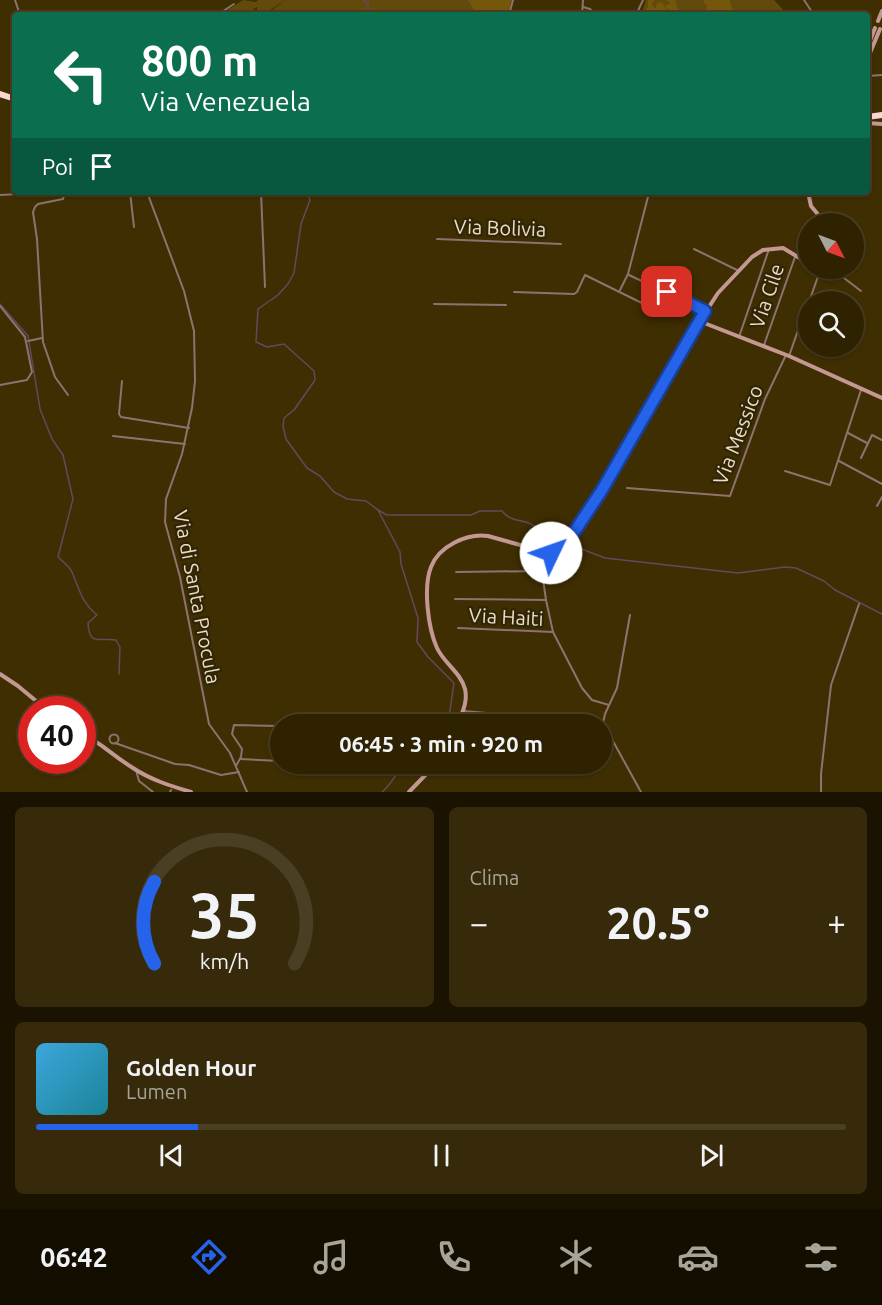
<!DOCTYPE html>
<html lang="it">
<head>
<meta charset="utf-8">
<style>
	:root { --surface:#2f2201; --page:#372a0b; --text:#f1f3f6; --muted:#a7a499; --line:#4a3f23; --accent:#2563eb }
	body { margin:0; font-family:Ubuntu,sans-serif; background:var(--page); color:var(--text); height:100vh; display:flex; flex-direction:column; font-size:22px; white-space:nowrap }
	* { box-sizing:border-box; margin:0 }
	p { font-size:20px; color:var(--muted) }
	.icon { flex:none; width:33px; height:33px; fill:none; stroke:currentColor; stroke-width:2; stroke-linecap:round; stroke-linejoin:round }
	.map { position:relative; height:792px; overflow:hidden }
	.side { display:flex; flex-direction:column; gap:15px; padding:15px; background:#1a1301; flex:1 }
	.side>* { flex:none }
	.hud { position:absolute; left:12px; top:12px; width:858px; height:183px; border-radius:6px; box-shadow:0 2px 4px #0004,0 0 0 2px var(--line); background:#0b6e4f; color:#fff; overflow:hidden }
	.needle { width:39px; rotate:132deg }
	.controls { position:absolute; left:798px; top:213px; display:grid; gap:12px }
	.controls a { display:grid; place-items:center; width:66px; height:66px; border-radius:50%; background:var(--surface); box-shadow:0 2px 4px #0004,0 0 0 2px var(--line); font-size:30px }
	.speed { position:absolute; left:18px; top:696px; display:flex; gap:12px; font-size:30px; font-weight:700; text-align:center }
	.speed>* { display:grid; place-content:center; width:78px; height:78px; border-radius:50%; background:var(--surface); box-shadow:0 2px 4px #0004,0 0 0 2px var(--line); line-height:1 }
	.speed .limit { border:9px solid #d22; background:#fff; color:#111 }
	.pin { position:absolute; display:grid; place-items:center; width:51px; height:51px; color:#fff; margin:-26px; border-radius:12px; box-shadow:0 3px 9px #0006 }
	.me { position:absolute; width:66px; margin:-33px; rotate:48deg; stroke-linejoin:round; filter:drop-shadow(0 0 4px #0008) }
	.turn { display:flex; align-items:center; gap:21px; height:126px; padding:0 30px; font-size:27px }
	.turn .icon { width:78px; height:78px; stroke-width:2.5 }
	.turn b { display:block; font-size:42px; line-height:51px }
	.then { display:flex; align-items:center; height:57px; padding:0 30px; background:#0003; gap:12px; font-size:22px }
	.big { font-size:45px; font-weight:600; line-height:1.1 }
	.side .tile { flex:1; display:flex; flex-direction:column; justify-content:center; gap:9px; min-width:0; padding:0 21px; border-radius:9px; background:var(--page) }
	.side .dial { align-items:center; gap:0 }
	.dial svg { height:156px; overflow:visible; fill:none; stroke:var(--line); stroke-width:7; stroke-linecap:round; text-anchor:middle }
	.dial text { fill:var(--text); stroke:none }
	.song { display:flex; align-items:center; gap:18px }
	.cover { width:72px; height:72px; border-radius:9px; background:linear-gradient(135deg,hsl(200 70% 55%),hsl(190 70% 35%)) }
	.played { height:6px; border-radius:3px; background:linear-gradient(90deg,var(--accent) 20%,var(--line) 20%) }
	.keys { display:flex; justify-content:space-around; direction:ltr }
	.heat { display:flex; justify-content:space-between; align-items:center; font-size:33px; direction:ltr }
	.side .tiles { flex:1; display:grid; gap:15px; grid-template-columns:1fr 1fr }
	.tile:last-child { grid-column:span 2 }
	.trip { position:absolute; left:270px; top:714px; width:342px; height:60px; border-radius:30px; background:var(--surface); box-shadow:0 2px 4px #0004,0 0 0 2px var(--line); font-weight:600; line-height:60px; text-align:center }
	.menu { display:flex; height:96px; justify-content:space-around; align-items:center; background:#130e00; color:var(--muted) }
	.menu .icon { width:42px; height:42px }
	.menu .active { color:var(--accent) }
	.menu b { font-size:27px; color:var(--text) }
	.map>svg:first-child { display:block }
	.green { fill:#624a0c }
	.forest { fill:#74570a }
	.lines { fill:none; stroke-linecap:round; stroke-linejoin:round }
	.stream { stroke:#68465e; stroke-width:1.5 }
	.street { stroke:#8e7270; stroke-width:2 }
	.secondary { stroke:#c39793; stroke-width:4 }
	.highway { stroke:#ffd5d1; stroke-width:6 }
	.route-casing { stroke:#184099; stroke-width:15 }
	.route { stroke:#2563eb; stroke-width:10 }
	.labels { text-anchor:middle; stroke-width:4.5; stroke-linejoin:round; paint-order:stroke }
	.street-label { font-size:20px; fill:#eaddc2; stroke:#312507 }
</style>
</head>
<body>
<div class="map">
<svg width="882" height="792" viewBox="0 0 882 792">
	<rect width="100%" height="100%" fill="#3f2e01"/>
	<!-- green -->
	<g class="green">
		<polygon points="243,0 256,2 258,0 512,0 508,15 265,15 286,0 262,15 253,13 257,11 257,7 246,15 220,15"/>
		<polygon points="646,0 774,0 788,15 641,15"/>
	</g>
	<!-- forest -->
	<g class="forest">
		<polygon points="468,0 511,0 508,15 477,15"/>
		<polygon points="648,0 654,0 652,4 655,9 657,3 662,2 665,8 666,5 671,3 666,0 675,0 678,9 693,15 677,15 666,8 665,14 656,12 655,15 645,15 643,12 648,8"/>
		<polygon points="704,0 730,0 733,13 731,15 708,15 706,12 707,5 704,3"/>
	</g>
	<g class="lines">
		<!-- stream -->
		<g class="stream">
			<polyline points="363,0 368,3 368,15"/>
			<polyline points="307,192 310,200 301,224 294,273 288,284 278,295 258,309 256,342 267,347 284,344 314,371 315,380 294,410 284,418 283,426 286,439 307,468 320,476 334,492 347,499 366,501 378,510 400,552 401,564 418,618 417,642 428,657 454,683 448,724"/>
			<path d="M 0,304 L 28,336 L 40,409 L 52,439 L 63,455 L 73,499 L 58,557 C 63,562 69,566 72,572 C 79,589 82,603 97,615 L 88,623 C 89,647 100,637 116,640 L 120,647 L 119,674"/>
			<path d="M 378,510 L 387,515 L 471,515 L 480,511 L 502,511 C 515,528 533,512 544,541 L 557,538 L 565,540"/>
			<polyline points="569,542 579,548 605,558 738,573 785,567 796,568 824,581 835,590 882,614"/>
			<path d="M 382,792 C 390,785 398,774 400,764"/>
		</g>
		<!-- street -->
		<g class="street">
			<polyline points="15,0 20,15"/>
			<polyline points="804,0 814,15"/>
			<polyline points="583,7 590,9 595,15"/>
			<polyline points="217,15 234,4"/>
			<polyline points="509,15 513,0"/>
			<polyline points="582,15 583,0"/>
			<polyline points="636,15 643,0"/>
			<polyline points="867,76 882,75"/>
			<polyline points="65,192 63,199 38,204 35,207 33,212 37,239 43,342 55,377 68,395"/>
			<polyline points="130,192 134,227"/>
			<polyline points="147,192 184,291 194,331 195,381 192,408 182,454 166,499 165,522 180,577 209,724 230,753 247,792"/>
			<polyline points="261,192 265,287"/>
			<polyline points="387,192 423,192"/>
			<polyline points="0,195 57,192"/>
			<polyline points="437,239 561,244"/>
			<polyline points="694,249 739,271"/>
			<polyline points="825,268 828,272 840,275 861,291"/>
			<polyline points="629,275 705,311"/>
			<polyline points="620,290 628,274 649,193"/>
			<polyline points="514,292 574,294 577,292 585,275 660,312"/>
			<polyline points="809,302 821,268"/>
			<polyline points="434,304 506,305"/>
			<polyline points="0,306 25,337 32,372 27,380 0,385"/>
			<polyline points="739,337 769,249"/>
			<polyline points="28,341 42,338"/>
			<polyline points="764,345 795,257"/>
			<polyline points="789,356 808,302"/>
			<polyline points="122,381 119,414 121,417 189,428"/>
			<polyline points="848,433 867,443"/>
			<polyline points="113,436 185,444"/>
			<polyline points="861,458 872,435 882,440"/>
			<polyline points="839,461 882,484"/>
			<polyline points="785,471 830,485 861,390"/>
			<polyline points="627,488 730,496 765,399 786,355"/>
			<polyline points="877,506 882,497"/>
			<polyline points="539,551 546,600 553,632 582,688 592,700 609,705"/>
			<polyline points="456,572 541,571"/>
			<polyline points="455,599 546,600"/>
			<polyline points="458,628 553,632"/>
			<polyline points="464,711 603,723 641,792"/>
			<polyline points="603,723 605,714 617,688 630,615"/>
			<circle cx="114" cy="739" r="4.5"/>
			<polyline points="115,743 175,764 189,765 221,775 239,772"/>
			<polyline points="240,759 280,761"/>
			<polyline points="236,766 241,757 242,749 232,734 234,725 280,726"/>
			<polyline points="136,770 139,781 153,792"/>
			<polyline points="170,792 171,790"/>
			<polyline points="821,792 821,774 831,685 859,604"/>
		</g>
		<!-- secondary -->
		<g class="secondary">
			<polyline points="878,21 882,11"/>
			<polyline points="867,48 875,28"/>
			<polyline points="867,60 880,29"/>
			<polyline points="867,123 882,124"/>
			<polyline points="808,192 811,206 826,224"/>
			<polyline points="699,321 789,356 882,398"/>
			<polyline points="0,674 18,686 47,710"/>
			<path d="M 458,724 C 462,713 468,702 465,689 C 461,673 444,663 437,648 C 428,628 423,587 431,567 C 439,546 467,533 488,536 L 549,553 L 560,551 L 598,496 L 681,350 L 718,293 L 752,257 L 763,250 L 783,248 L 808,263"/>
			<path d="M 82,733 C 102,744 115,757 133,768 C 151,780 171,786 191,792"/>
			<polyline points="409,792 436,764"/>
		</g>
		<!-- highway -->
		<g class="highway">
			<polyline points="0,94 15,99"/>
			<polyline points="867,117 882,115"/>
		</g>
	</g>
	<g class="lines">
		<!-- route casing -->
		<g class="route-casing">
			<polyline id="route" points="551,553 557,553 563,549 602,490 705,311 667,292"/>
		</g>
		<!-- route -->
		<use href="#route" class="route"/>
	</g>
	<g class="labels">
		<!-- street labels -->
		<g class="street-label">
			<text transform="translate(500 228) rotate(2)" y="7">Via Bolivia</text>
			<text transform="translate(767 296) rotate(-71)" y="7">Via Cile</text>
			<text transform="translate(738 435) rotate(-69)" y="7">Via Messico</text>
			<text transform="translate(197 597) rotate(79)" y="7">Via di Santa Procula</text>
			<text transform="translate(506 617) rotate(3)" y="7">Via Haiti</text>
		</g>
	</g>
</svg>
<div class="controls">
<a><svg class="needle" viewBox="-14 -14 28 28"><path d="M0-13l5 13h-10z" fill="#e53935"/><path d="M0 13l5-13h-10z" fill="#a7a499"/></svg></a>
<a><svg class="icon" aria-label="search" viewBox="0 0 24 24"><circle cx="10" cy="10" r="6"/><path d="M15 15l6 6"/></svg></a>
</div>
<div class="speed"><div class="limit">40</div></div>
<div class="pin" style="left:667px;top:292px;background:#d93025"><svg class="icon" aria-label="arrive" viewBox="0 0 24 24"><path d="M6 21V4h12l-3 4 3 4H6"/></svg></div>
<svg class="me" style="left:551px;top:553px" viewBox="-20 -20 40 40"><circle r="19" fill="#fff"/><path d="M0-13L10 11 0 6-10 11z" fill="#2563eb"/></svg>
<div class="trip">06:45 · 3 min · 920 m</div>
<div class="hud">
<div class="turn"><svg class="icon" aria-label="left" viewBox="0 0 24 24"><path d="M17 20v-9H6M10 6l-5 5 5 5"/></svg><div><b>800 m</b>Via Venezuela</div></div>
<div class="then">Poi<svg class="icon" aria-label="arrive" viewBox="0 0 24 24"><path d="M6 21V4h12l-3 4 3 4H6"/></svg></div>
</div>
</div>
<section class="side">
<div class="tiles">
<div class="tile dial"><svg viewBox="0 0 100 80">
<path d="M14 69A42 42 0 1 1 86 69"/>
<path d="M14 69A42 42 0 0 1 14 27" stroke="#2563eb"/>
<text x="50" y="56" font-size="32" font-weight="700">35</text>
<text x="50" y="72" font-size="11">km/h</text>
</svg></div>
<div class="tile"><p>Clima</p>
<div class="heat"><a>−</a><b class="big">20.5°</b><a>+</a></div>
</div>
<div class="tile">
<div class="song"><i class="cover"></i><div><b>Golden Hour</b><p>Lumen</p></div></div>
<div class="played"></div>
<div class="keys"><svg class="icon" aria-label="previous" viewBox="0 0 24 24"><path d="M18 5L8 12l10 7zM5 5v14"/></svg><svg class="icon" aria-label="pause" viewBox="0 0 24 24"><path d="M8 5v14M16 5v14"/></svg><svg class="icon" aria-label="next" viewBox="0 0 24 24"><path d="M6 5l10 7-10 7zM19 5v14"/></svg></div>
</div>
</div>
</section>
<nav class="menu">
<b>06:42</b>
<svg class="icon active" aria-label="directions" viewBox="0 0 24 24"><path d="M12 3l9 9-9 9-9-9zM9 14v-3h6M13 9l2 2-2 2"/></svg>
<svg class="icon" aria-label="music" viewBox="0 0 24 24"><path d="M9 18V5l10-2v13"/><circle cx="6" cy="18" r="3"/><circle cx="16" cy="16" r="3"/></svg>
<svg class="icon" aria-label="phone" viewBox="0 0 24 24"><path d="M5 4h4l2 5-3 2q2 4 5 5l2-3 5 2v4C11 20 4 13 5 4z"/></svg>
<svg class="icon" aria-label="climate" viewBox="0 0 24 24"><path d="M12 3v18M4 7l16 10M4 17L20 7"/></svg>
<svg class="icon" aria-label="car" viewBox="0 0 24 24"><path d="M5 17H2v-5l4-1 3-4h7l3 4 3 1v5h-3M9 17h6M6 11h13"/><circle cx="7" cy="17" r="2"/><circle cx="17" cy="17" r="2"/></svg>
<svg class="icon" aria-label="filters" viewBox="0 0 24 24"><path d="M4 7h16M4 17h16"/><circle cx="9" cy="7" r="2"/><circle cx="15" cy="17" r="2"/></svg>
</nav>
</body>
</html>
